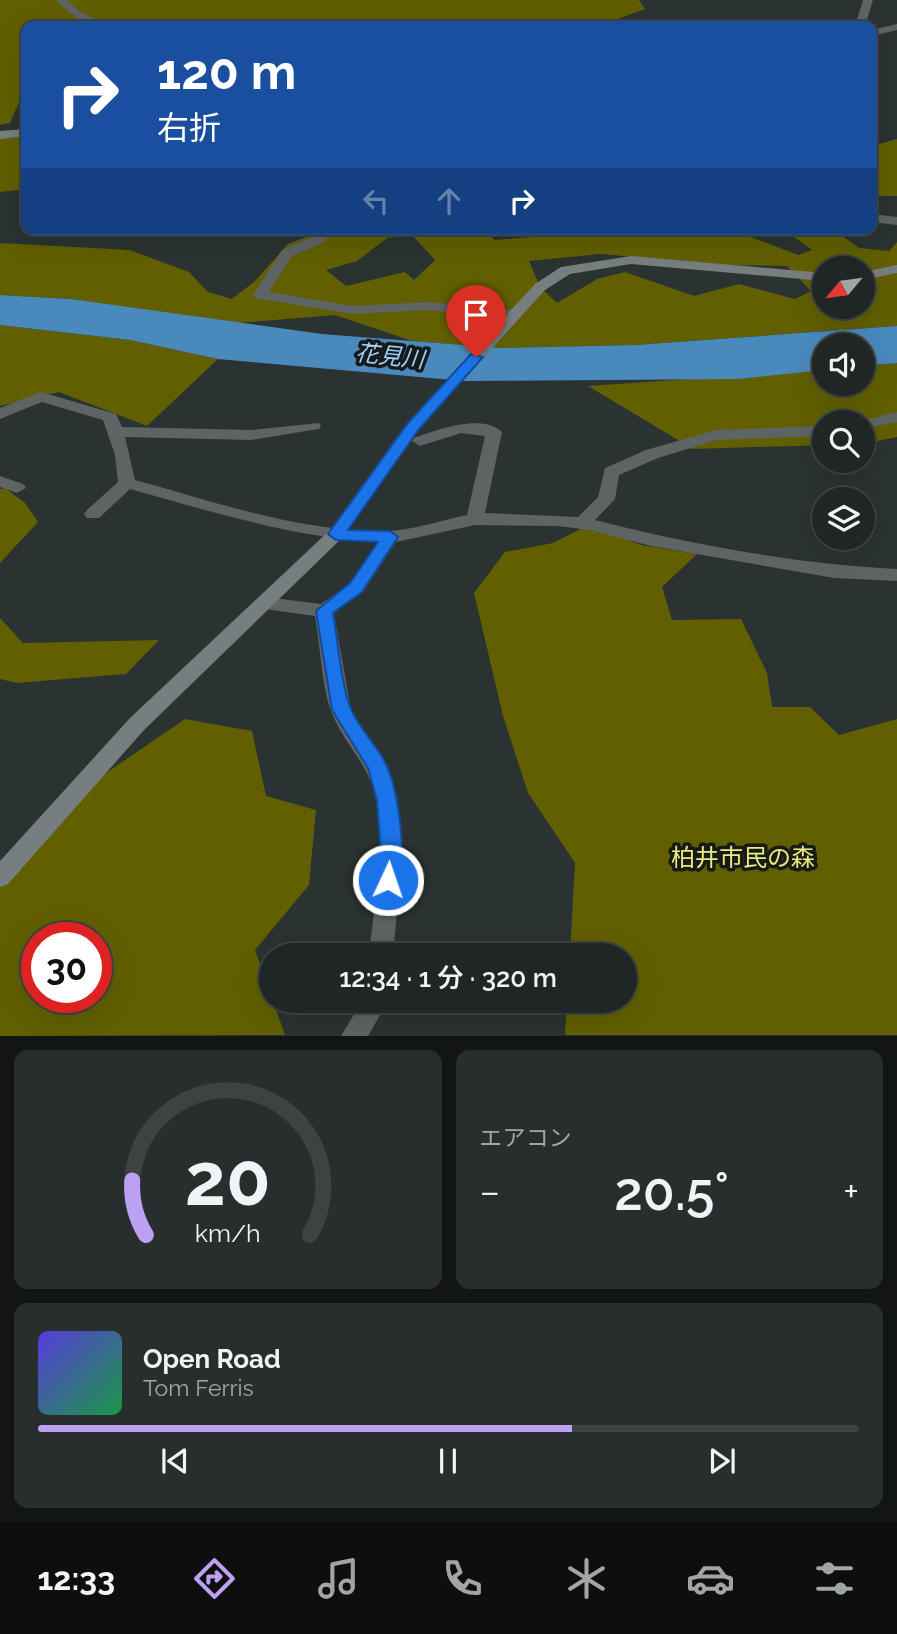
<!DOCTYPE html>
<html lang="ja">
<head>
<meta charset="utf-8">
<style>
	:root { --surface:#202625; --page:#282e2d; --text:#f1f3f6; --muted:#a2a5a7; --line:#3d4342; --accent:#bca0f2 }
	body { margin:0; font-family:Raleway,"Noto Sans JP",sans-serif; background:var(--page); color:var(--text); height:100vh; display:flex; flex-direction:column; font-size:26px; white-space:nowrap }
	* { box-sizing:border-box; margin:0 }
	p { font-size:23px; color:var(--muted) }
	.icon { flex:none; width:38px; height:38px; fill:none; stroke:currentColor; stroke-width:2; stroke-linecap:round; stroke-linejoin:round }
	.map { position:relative; height:1036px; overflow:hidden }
	.drawer { display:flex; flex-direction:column; gap:14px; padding:14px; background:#121514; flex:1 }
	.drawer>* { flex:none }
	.top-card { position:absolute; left:21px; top:21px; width:856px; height:214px; border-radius:14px; box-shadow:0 7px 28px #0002,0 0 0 2px var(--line); background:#1a4fa0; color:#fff; overflow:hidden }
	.needle { width:46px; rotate:241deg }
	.buttons { position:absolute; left:812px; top:256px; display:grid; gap:14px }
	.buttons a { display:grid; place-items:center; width:63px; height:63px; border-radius:50%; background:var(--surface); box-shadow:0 7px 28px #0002,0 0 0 2px var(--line); font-size:35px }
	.speed { position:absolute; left:21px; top:922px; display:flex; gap:14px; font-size:35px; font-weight:700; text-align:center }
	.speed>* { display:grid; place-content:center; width:91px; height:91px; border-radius:50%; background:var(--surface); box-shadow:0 7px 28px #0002,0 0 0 2px var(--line); line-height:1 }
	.speed .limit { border:10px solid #d22; background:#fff; color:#111 }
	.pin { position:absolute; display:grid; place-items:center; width:60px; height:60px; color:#fff; margin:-72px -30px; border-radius:50% 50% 50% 0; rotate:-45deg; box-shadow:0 0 7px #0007 }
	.pin .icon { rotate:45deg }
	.me { position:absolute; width:77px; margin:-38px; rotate:3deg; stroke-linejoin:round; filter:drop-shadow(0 0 5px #0008) }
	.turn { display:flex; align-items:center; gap:24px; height:147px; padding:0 21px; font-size:32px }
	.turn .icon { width:91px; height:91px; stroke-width:2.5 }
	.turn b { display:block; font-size:49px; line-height:60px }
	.lanes { display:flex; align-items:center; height:66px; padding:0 21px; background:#0003; justify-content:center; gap:35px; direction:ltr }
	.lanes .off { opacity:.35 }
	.big { font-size:52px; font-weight:600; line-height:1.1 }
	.drawer .tile { flex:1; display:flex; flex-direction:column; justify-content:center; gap:10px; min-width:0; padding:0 24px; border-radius:14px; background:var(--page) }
	.drawer .dial { align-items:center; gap:0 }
	.dial svg { height:182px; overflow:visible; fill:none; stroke:var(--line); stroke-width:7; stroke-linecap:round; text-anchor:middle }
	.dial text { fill:var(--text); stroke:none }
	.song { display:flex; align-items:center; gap:21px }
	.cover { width:84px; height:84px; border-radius:10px; background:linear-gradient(135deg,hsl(250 70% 55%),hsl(140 70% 35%)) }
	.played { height:7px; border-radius:4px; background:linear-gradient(90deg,var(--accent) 65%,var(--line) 65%) }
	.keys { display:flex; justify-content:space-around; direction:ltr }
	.heat { display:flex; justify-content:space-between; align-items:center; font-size:38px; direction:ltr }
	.drawer .tiles { flex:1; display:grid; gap:14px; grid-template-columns:1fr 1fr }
	.tile:last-child { grid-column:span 2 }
	.trip { position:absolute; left:259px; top:943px; width:378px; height:70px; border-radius:35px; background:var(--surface); box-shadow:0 7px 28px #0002,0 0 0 2px var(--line); font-weight:600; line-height:70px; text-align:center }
	.tabs { display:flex; height:112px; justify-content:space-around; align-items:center; background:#0d0f0f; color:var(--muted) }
	.tabs .icon { width:49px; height:49px }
	.tabs .selected { color:var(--accent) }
	.tabs b { font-size:32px; color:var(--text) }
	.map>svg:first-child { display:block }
	.forest { fill:#615f00; fill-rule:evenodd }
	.water { fill:#4989bc }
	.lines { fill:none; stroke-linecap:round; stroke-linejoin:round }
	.street { fill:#5e6364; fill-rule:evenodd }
	.secondary { fill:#767e80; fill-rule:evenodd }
	.route { fill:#1a73e8; stroke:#114b97; stroke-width:2 }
	.labels { text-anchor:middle; stroke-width:7; stroke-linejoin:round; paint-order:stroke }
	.water-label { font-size:23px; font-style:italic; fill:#9fd0fb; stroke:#161a19 }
	.near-park-label { font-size:24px; fill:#ebea7d; stroke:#161a19 }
</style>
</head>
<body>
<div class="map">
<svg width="897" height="1036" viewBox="0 0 897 1036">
	<rect width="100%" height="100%" fill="#2a3331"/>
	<!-- forest -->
	<g class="forest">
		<polygon points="0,0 639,0 645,9 607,23 586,26 26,26 26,85 10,123 0,125"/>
		<polygon points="26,135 26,189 0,192 0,136"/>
		<polygon points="897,139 897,196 872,196 872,146"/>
		<path d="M 327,229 L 482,229 L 495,240 L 531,237 L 522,229 L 700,229 L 741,233 L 798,255 L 812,250 L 783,229 L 832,229 L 859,248 L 889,251 L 897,242 L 897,326 L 635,345 L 502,348 L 412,341 L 335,315 L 238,323 L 160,315 L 71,299 L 0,295 L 0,243 L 130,250 L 189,272 L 208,292 L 232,299 L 255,281 L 288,244 ZM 412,235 L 435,260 L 414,280 L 405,272 L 346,286 L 326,270 L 357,261 L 387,238 ZM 600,254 L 728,265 L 787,266 L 811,291 L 795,299 L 739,284 L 694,296 L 625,272 L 597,279 L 557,303 L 540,287 L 529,261 ZM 824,268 L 863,268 L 863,306 L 824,306 Z"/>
		<polygon points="0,325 130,340 218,359 147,426 59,392 0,406"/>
		<polygon points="897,363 897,437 863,444 863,422 824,422 824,445 693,449 588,386 824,370 824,383 863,383 863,366"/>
		<polygon points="5,488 25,503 38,522 0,563 0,489"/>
		<polygon points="590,524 641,545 697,554 662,587 672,620 741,619 767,673 772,707 810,707 839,735 897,719 897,1035 565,1035 567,1001 625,1001 625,956 570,955 575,863 528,793 503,716 474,593 505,552 553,543"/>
		<polygon points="0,618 23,643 159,640 126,674 17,683 0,679"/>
		<path d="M 185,719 L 252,731 L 266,796 L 316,810 L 309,885 L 255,950 L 285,1035 L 0,1036 L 0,887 L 36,821 ZM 37,938 L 96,938 L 96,998 L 37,998 Z"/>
	</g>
	<!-- water -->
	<polygon class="water" points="0,295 71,299 322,334 502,348 635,345 897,326 897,363 863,366 863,345 824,345 824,370 738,379 464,381 218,359 130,340 0,325"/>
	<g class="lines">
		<!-- street -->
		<g class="street">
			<path d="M 56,0 L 67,0 L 79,11 L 108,26 C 87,27 70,15 56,0 Z"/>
			<polygon points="863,0 873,0 865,26 855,26"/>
			<polygon points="897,24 897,30 872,36 872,30"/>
			<polygon points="872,214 897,217 897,225 872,222"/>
			<polygon points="321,229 334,229 324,242 292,256 269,292 353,306 427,302 514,310 521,314 514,318 427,310 353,314 255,298 253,295 282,250 314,236"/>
			<path d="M 41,392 L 116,414 L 122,427 L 251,430 L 319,423 L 321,426 L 319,429 L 251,440 L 125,437 L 135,480 C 216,502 302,533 388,531 C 414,530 442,520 467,515 L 485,436 L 461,433 L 420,446 L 412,441 L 414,438 C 437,430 482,413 502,432 L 485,513 L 578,517 L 598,497 L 605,468 L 646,450 L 716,430 L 824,426 L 824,436 L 717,440 L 658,458 L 619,475 L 615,499 L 595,520 C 693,545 796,564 897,569 L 897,581 L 834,578 L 651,546 L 590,530 L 558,526 L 475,525 L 396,542 L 363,592 L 334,613 L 351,710 L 388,766 L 398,801 L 402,855 L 393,956 L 369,956 C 374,905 385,852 376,801 C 370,764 344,745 331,711 C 322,687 320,644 315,616 L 265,609 L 258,608 L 256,603 L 258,598 L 265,597 L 321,604 L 349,584 L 377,542 C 292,537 212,512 130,489 L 99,518 L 87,518 L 84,514 L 87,510 L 118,482 L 115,455 L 103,420 L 42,402 L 0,419 L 0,408 Z"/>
			<polygon points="897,412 897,422 863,429 863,422 857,422"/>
			<polygon points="0,476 23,484 26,488 17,493 0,487"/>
			<polygon points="362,1001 388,1001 368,1036 341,1036"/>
		</g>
		<!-- secondary -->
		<g class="secondary">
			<polygon points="26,129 26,136 0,139 0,131"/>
			<polygon points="631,256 824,273 824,281 631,264 570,274 545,290 419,429 342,538 144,730 8,884 0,887 0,861 130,718 330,530 407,423 535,284 561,267"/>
			<polygon points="897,265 897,273 863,280 863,272"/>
		</g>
	</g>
	<!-- route -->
	<path class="route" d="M 471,354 L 483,357 L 419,429 L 348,530 L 390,531 L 398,537 L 362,592 L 333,613 C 338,639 341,686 351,709 C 359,729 377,745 386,764 C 398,790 409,860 396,886 L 388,889 L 381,886 L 378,880 L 381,855 L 377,801 L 368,768 L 332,710 L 316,611 L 350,583 L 378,542 L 336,540 L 328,534 L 408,423 Z"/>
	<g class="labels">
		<!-- water labels -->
		<g class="water-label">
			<text transform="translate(390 356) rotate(6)" y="8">花見川</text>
		</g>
		<!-- near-park labels -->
		<g class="near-park-label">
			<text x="743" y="866">柏井市民の森</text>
		</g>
	</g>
</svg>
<div class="buttons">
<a><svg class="needle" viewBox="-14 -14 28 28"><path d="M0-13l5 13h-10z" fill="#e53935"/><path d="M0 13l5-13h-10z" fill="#a2a5a7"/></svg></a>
<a><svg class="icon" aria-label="sound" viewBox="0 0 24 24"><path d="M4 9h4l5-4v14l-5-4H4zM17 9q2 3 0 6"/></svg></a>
<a><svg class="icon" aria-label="search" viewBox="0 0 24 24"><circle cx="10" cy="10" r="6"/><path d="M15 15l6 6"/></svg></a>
<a><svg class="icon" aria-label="layers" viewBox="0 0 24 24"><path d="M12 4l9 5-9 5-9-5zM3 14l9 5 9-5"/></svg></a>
</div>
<div class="speed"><div class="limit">30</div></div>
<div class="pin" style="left:476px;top:357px;background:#d93025"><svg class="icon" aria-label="arrive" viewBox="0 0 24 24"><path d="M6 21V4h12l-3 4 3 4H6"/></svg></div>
<svg class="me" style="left:388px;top:880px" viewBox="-20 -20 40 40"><circle r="17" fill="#1a73e8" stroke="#fff" stroke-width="3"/><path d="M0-11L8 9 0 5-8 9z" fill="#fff"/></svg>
<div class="trip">12:34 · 1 分 · 320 m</div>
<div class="top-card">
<div class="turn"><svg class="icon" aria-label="right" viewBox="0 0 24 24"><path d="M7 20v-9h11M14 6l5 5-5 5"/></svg><div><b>120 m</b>右折</div></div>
<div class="lanes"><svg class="icon off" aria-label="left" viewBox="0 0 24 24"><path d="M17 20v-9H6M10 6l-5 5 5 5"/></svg><svg class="icon off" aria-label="ahead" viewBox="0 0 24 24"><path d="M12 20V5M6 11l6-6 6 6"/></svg><svg class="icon" aria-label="right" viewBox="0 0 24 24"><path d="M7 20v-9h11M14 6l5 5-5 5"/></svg></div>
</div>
</div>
<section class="drawer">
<div class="tiles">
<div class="tile dial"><svg viewBox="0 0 100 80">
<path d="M14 69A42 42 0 1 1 86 69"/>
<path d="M14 69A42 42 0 0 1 8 45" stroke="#bca0f2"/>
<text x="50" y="56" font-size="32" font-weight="700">20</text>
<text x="50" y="72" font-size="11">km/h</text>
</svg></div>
<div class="tile"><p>エアコン</p>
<div class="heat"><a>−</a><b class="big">20.5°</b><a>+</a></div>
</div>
<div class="tile">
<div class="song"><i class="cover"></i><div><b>Open Road</b><p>Tom Ferris</p></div></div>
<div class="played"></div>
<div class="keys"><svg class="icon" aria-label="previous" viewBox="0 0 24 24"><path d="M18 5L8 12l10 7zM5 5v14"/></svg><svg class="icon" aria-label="pause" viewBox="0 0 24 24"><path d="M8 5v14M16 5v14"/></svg><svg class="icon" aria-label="next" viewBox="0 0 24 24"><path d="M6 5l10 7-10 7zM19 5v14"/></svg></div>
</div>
</div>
</section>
<nav class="tabs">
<b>12:33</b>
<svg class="icon selected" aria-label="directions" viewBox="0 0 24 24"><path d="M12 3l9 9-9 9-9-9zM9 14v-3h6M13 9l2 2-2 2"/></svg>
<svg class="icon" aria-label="music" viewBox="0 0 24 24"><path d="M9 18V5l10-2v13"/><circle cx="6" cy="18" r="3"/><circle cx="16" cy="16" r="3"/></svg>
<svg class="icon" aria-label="phone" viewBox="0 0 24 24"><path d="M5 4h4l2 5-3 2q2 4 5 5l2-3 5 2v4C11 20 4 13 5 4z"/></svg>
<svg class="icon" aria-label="climate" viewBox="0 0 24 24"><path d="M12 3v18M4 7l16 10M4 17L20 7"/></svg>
<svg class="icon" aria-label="car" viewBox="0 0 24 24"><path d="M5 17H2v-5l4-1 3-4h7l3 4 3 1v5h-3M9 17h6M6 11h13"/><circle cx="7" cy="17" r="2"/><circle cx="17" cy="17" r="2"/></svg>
<svg class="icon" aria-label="filters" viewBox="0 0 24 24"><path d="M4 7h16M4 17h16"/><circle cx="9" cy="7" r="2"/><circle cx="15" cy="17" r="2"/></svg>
</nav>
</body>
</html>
